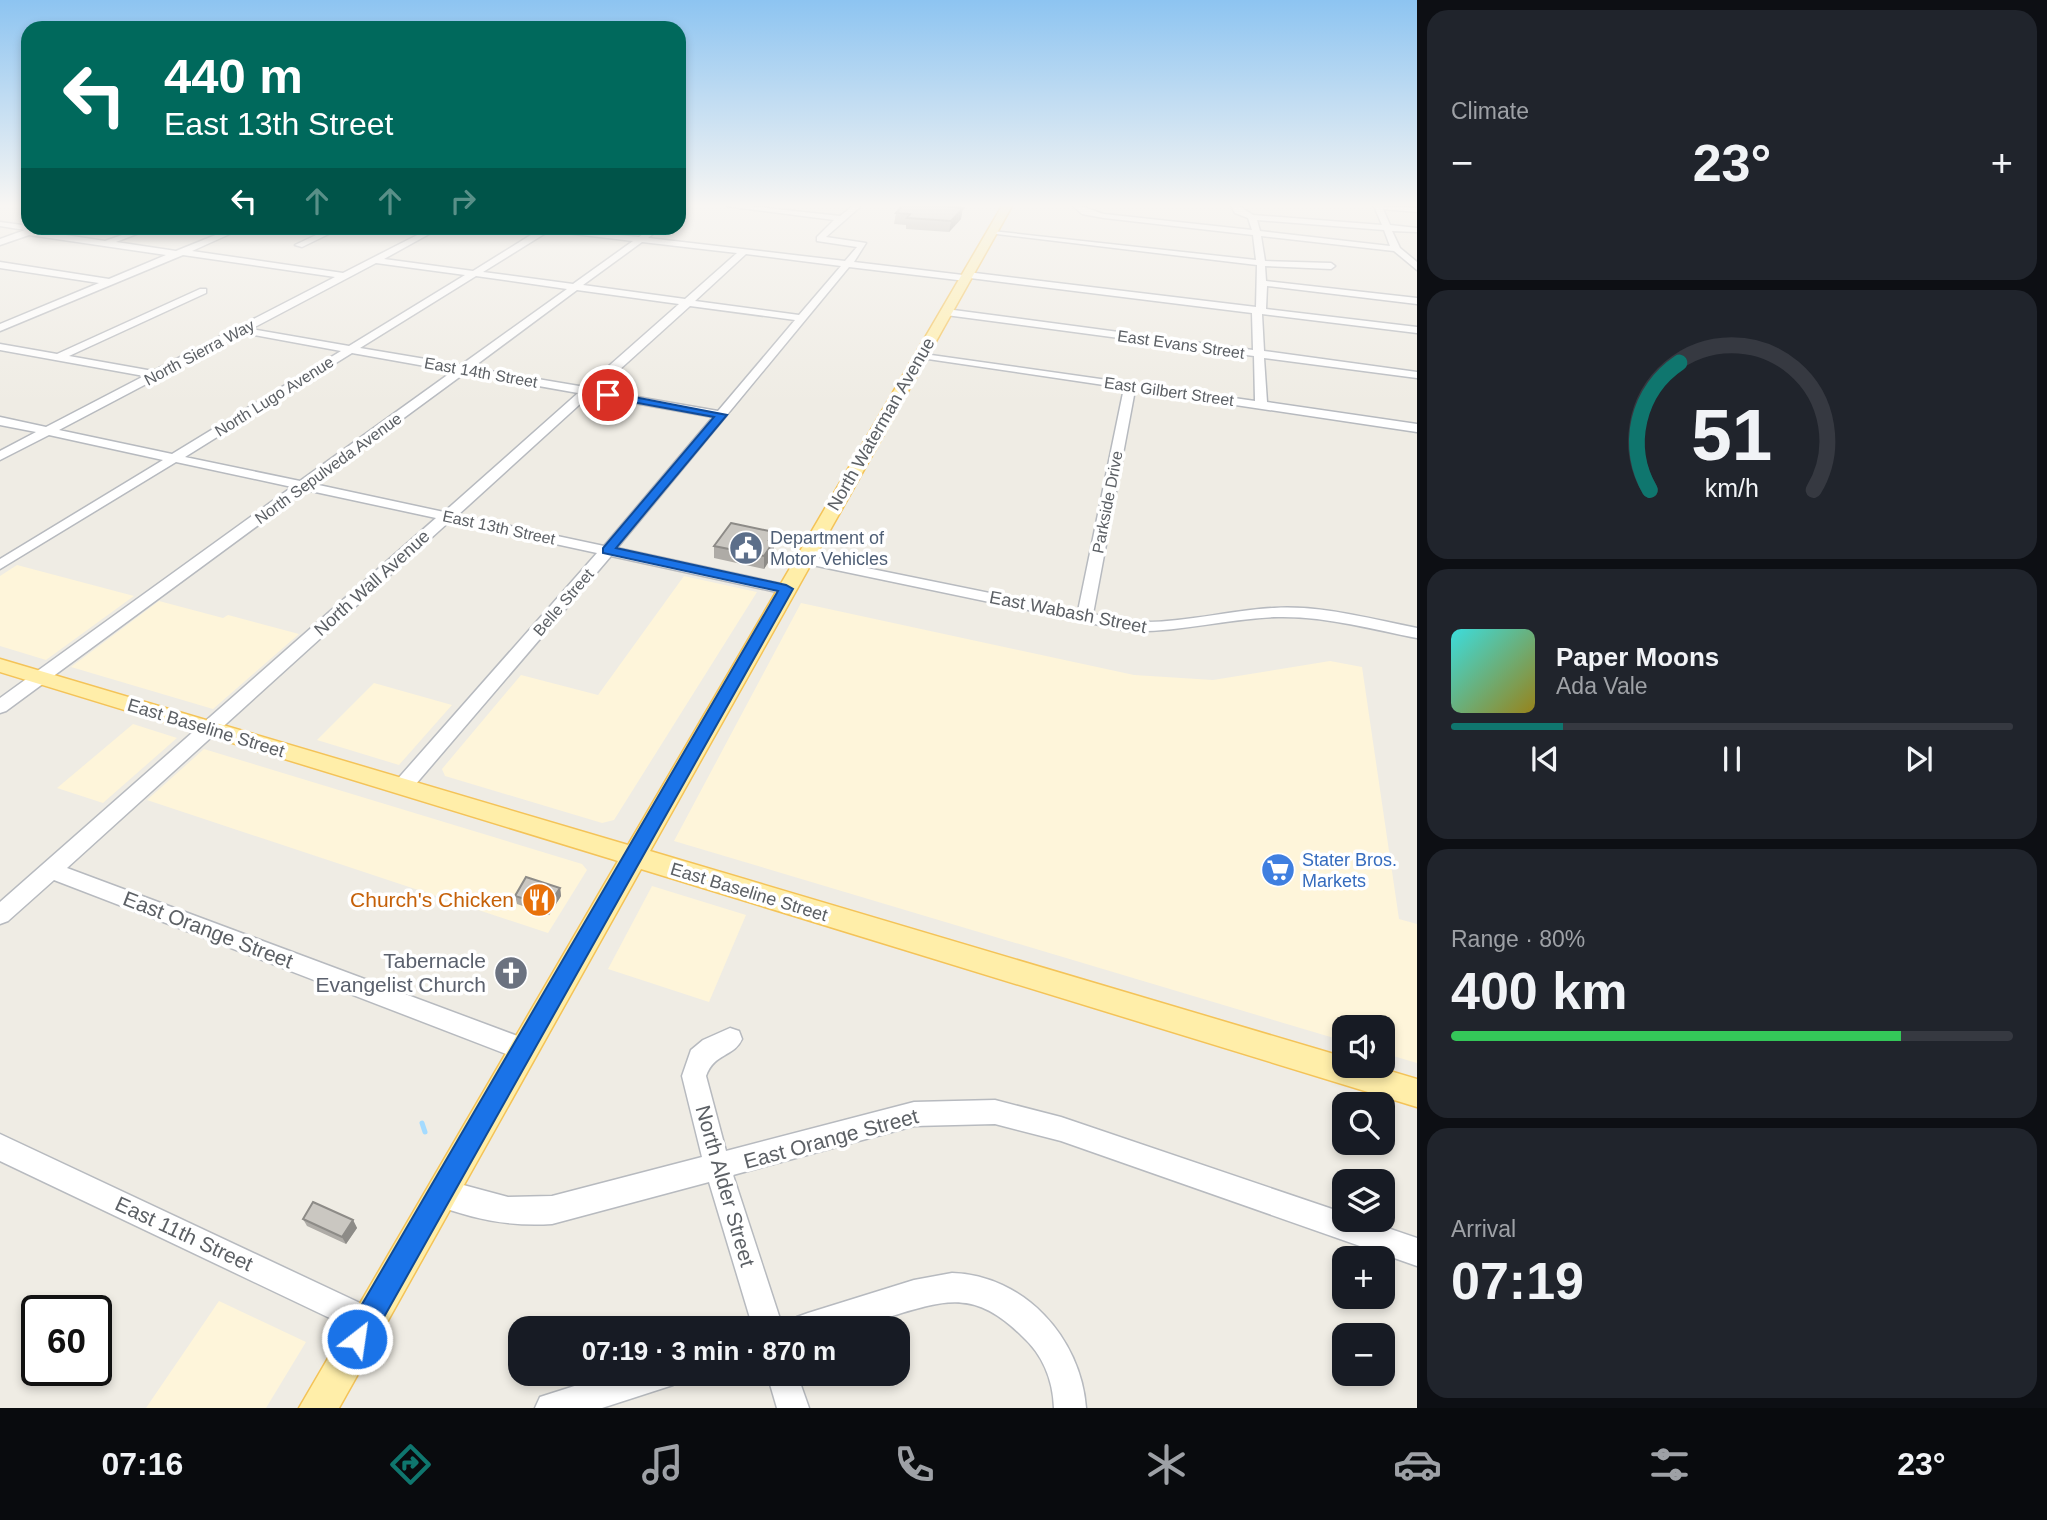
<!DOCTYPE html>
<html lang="en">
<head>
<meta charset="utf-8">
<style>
	:root { --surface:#171b24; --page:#20242c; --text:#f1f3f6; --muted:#9ea1a6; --line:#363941; --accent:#0f766e }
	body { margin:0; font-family:Helvetica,sans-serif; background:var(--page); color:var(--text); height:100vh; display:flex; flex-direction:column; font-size:26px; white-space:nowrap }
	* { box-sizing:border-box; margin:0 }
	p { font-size:23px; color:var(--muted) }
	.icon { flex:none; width:38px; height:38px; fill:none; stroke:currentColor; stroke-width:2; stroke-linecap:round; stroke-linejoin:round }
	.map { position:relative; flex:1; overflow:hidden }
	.details { display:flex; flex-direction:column; gap:10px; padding:10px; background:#0d0f14; width:630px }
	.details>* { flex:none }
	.guide { position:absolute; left:21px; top:21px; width:665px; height:214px; border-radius:21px; box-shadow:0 4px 10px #0003; background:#00695c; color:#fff; overflow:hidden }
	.controls { position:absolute; left:1332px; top:1015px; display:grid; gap:14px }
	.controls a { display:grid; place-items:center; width:63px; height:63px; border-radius:14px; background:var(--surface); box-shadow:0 4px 10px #0003; font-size:35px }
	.speed { position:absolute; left:21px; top:1295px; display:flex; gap:14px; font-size:35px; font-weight:700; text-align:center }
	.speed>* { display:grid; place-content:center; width:91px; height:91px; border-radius:50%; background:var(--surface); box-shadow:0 4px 10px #0003; line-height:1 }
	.speed .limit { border:4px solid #111; border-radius:10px; background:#fff; color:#111 }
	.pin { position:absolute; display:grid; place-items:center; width:60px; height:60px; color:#fff; margin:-30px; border:4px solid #fff; border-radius:50%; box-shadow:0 2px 7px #0007 }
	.me { position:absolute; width:77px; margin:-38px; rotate:30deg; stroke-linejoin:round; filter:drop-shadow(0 0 5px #0008) }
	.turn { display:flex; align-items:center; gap:24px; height:147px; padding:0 28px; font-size:32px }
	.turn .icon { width:91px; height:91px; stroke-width:2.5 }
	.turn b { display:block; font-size:49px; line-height:60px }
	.lanes { display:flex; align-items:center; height:66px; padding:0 28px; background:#0003; justify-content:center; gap:35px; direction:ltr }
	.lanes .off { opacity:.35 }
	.big { font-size:52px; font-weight:700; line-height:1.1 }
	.details .card { flex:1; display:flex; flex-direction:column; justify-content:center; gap:10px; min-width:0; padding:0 24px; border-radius:21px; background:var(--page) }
	.details .dial { align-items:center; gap:0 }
	.dial svg { height:182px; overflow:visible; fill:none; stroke:var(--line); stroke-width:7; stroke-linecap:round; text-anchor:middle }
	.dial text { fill:var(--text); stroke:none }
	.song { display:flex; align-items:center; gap:21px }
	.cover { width:84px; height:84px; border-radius:10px; background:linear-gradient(135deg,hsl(180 70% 55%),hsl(50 70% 35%)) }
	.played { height:7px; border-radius:4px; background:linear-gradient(90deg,var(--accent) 20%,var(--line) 20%) }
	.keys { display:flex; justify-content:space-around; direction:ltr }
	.heat { display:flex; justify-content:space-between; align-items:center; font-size:38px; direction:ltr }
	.charge { height:10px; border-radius:5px; background:linear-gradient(90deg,#34c759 80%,var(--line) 0) }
	.trip { position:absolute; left:508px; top:1316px; width:402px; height:70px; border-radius:21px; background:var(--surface); box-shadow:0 4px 10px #0003; font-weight:700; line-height:70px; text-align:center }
	.dock { display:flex; height:112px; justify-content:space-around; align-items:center; background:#090b0e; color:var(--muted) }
	.dock .icon { width:49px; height:49px }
	.dock .selected { color:var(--accent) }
	.dock b { font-size:32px; color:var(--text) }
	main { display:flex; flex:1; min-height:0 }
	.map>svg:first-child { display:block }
	.commercial { fill:#fef5da }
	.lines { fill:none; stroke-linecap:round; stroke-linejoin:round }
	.stream { stroke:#a4dbff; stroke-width:5 }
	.minor-casing { stroke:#b7babf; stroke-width:3 }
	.major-casing { stroke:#f4c358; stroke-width:3 }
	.minor { fill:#fff; fill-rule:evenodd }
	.major { fill:#ffeea9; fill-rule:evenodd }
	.wall { fill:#aeaba6 }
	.shaded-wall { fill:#8d8b87 }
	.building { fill:#cac7c1; stroke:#8d8b87; stroke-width:2 }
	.route { fill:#1a73e8; stroke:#114b97; stroke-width:2 }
	.labels { text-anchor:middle; stroke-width:7; stroke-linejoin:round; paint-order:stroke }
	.far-street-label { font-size:16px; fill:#5c6065; stroke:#fff }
	.street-label { font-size:18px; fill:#5c6065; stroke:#fff }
	.service-label { font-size:18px; fill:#4e5e75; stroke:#fff; text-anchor:start }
	.shop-label { font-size:18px; fill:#366cbe; stroke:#fff; text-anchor:start }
	.near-food-label { font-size:21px; fill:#c56008; stroke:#fff; text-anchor:end }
	.near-street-label { font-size:21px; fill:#5c6065; stroke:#fff }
	.near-worship-label { font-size:21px; fill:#5b616d; stroke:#fff; text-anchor:end }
</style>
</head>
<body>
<main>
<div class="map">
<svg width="1417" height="1408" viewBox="0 0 1417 1408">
	<rect width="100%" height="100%" fill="#efece4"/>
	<!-- commercial -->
	<g class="commercial">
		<polygon points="17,565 134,596 46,660 0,646 0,576"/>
		<polygon points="684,576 757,592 614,820 602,823 445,776 442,769 521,675 598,695"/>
		<polygon points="159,601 223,618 228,615 299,634 213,709 71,667"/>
		<polygon points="801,603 1134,675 1213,680 1330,661 1362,667 1399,919 1417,924 1417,1063 1383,1053 1382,1027 1344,1027 1344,1041 674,841"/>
		<polygon points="374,683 452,705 399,765 317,740"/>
		<polygon points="133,724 177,738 103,803 57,788"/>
		<polygon points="204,749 582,864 587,870 548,933 147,800"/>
		<polygon points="652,886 746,915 709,1002 608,969"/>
		<polygon points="219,1301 306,1342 266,1408 146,1408"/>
	</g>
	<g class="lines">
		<!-- stream -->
		<polyline class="stream" points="422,1123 425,1132"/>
		<!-- minor casing -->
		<g class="minor-casing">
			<g id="minor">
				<polygon points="682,206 691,206 679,213 679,208"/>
				<path d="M 726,206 L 747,206 L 840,216 L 853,206 L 861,206 L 826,237 L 866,243 L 854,262 L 963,275 L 967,272 L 1256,307 L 1257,265 L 988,233 L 992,231 L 1256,260 L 1253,235 L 1104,218 L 1082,214 L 1073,206 C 1083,205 1094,211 1104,214 L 1252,230 L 1248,218 L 1235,213 L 1231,206 L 1239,206 L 1253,215 L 1382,225 L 1374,206 L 1417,208 L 1417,212 L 1383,209 L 1390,225 L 1417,228 L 1417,232 L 1392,231 L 1400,248 L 1417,262 L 1417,270 L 1394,251 L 1261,236 L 1265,261 L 1331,263 L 1335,266 L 1331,269 L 1265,266 L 1266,281 L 1417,298 L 1417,304 L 1267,286 L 1266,309 L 1417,327 L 1417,333 L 1262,314 L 1264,351 L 1417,372 L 1417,378 L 1264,358 L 1267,402 L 1417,424 L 1417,432 L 1135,390 L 1093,614 C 1111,618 1128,622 1146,622 C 1189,622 1231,610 1274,608 C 1322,605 1370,619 1417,628 L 1417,638 C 1371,629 1325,616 1278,617 C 1228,618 1179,633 1128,631 L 798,562 L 796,559 L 803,555 L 1078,611 L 1124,388 L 921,358 L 916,355 L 917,353 L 1255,401 L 1254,356 L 946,315 L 941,312 L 946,309 L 1253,350 L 1252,313 L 970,278 L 966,281 L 849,267 L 617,548 L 791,586 L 794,589 L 791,592 L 786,594 L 611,556 L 409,792 L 395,792 L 392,787 L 395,782 L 597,553 L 450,521 L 67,868 L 531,1041 L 534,1049 L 531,1057 L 522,1060 L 54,880 L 8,921 L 0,924 L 0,902 L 436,518 L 306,490 L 6,711 L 0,713 L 0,698 L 292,487 L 176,462 L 0,569 L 0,559 L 163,460 L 49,435 L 0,460 L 0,451 L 36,432 L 0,425 L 0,417 L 46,427 L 144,376 L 0,350 L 0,344 L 57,354 L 200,289 L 206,289 L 206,293 L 69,356 L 153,371 L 335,277 L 183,255 L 0,331 L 0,324 L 99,283 L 0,268 L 0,262 L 109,279 L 166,255 L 29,235 L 0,245 L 0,239 L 25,230 L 0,226 L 0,222 L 44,228 L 39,231 L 105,241 L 142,228 L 152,228 L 116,242 L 176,251 L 233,228 L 243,228 L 192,251 L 343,273 L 431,228 L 440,228 L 384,259 L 473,271 L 542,228 L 639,237 L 651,228 L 660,228 L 648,238 L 845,261 L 857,247 L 817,241 L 817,237 L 834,220 ZM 1257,220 L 1384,230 L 1390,246 L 1260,231 ZM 549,231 L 633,241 L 573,284 L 483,272 ZM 642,242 L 737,253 L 685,299 L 583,285 ZM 746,254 L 841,266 L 799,315 L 695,301 ZM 376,263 L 465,275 L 349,346 L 251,329 ZM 476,276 L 567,289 L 461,365 L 360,348 ZM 577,290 L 679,304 L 585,387 L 472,368 ZM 690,306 L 795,320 L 718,411 L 597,390 ZM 243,333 L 341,351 L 172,454 L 59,430 ZM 352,353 L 453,371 L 300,481 L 185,457 ZM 465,373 L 578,393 L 444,512 L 314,484 ZM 590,395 L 713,417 L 604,546 L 458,515 Z"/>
				<polygon points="331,228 341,228 302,247 295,245"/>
				<path d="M 730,1028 L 739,1031 L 742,1039 C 734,1057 714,1053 706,1076 L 726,1151 L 914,1102 L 995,1100 L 1061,1117 L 1344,1213 L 1344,1220 L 1364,1220 L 1417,1238 L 1417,1266 L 1061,1141 L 995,1124 L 914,1126 L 733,1175 L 783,1328 L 753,1328 L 709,1182 L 552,1224 C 510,1227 471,1219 431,1203 L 427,1193 L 431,1183 L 441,1179 L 508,1197 L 552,1196 L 702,1157 L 682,1076 L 691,1050 L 703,1040 Z"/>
				<polygon points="0,1134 377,1311 382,1321 377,1331 367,1336 357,1331 0,1161"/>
				<path d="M 952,1273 C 1024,1275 1081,1338 1086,1408 L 1054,1408 C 1053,1380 1043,1355 1022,1336 C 975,1290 947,1299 889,1317 C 877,1321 865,1327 853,1328 C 834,1330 812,1329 793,1328 L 797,1317 L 808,1313 L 914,1280 Z"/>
				<polygon points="612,1374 677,1374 673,1385 602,1408 535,1408 540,1397"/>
				<polygon points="767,1374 797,1374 809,1408 777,1408"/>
			</g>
		</g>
		<!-- major casing -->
		<g class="major-casing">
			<polygon id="major" points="1002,206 1012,206 650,851 1344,1057 1344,1066 1373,1066 1417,1079 1417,1107 641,869 339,1408 299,1408 618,861 0,672 0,659 628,845"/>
		</g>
		<!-- minor -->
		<use href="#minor" class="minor"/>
		<!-- major -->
		<use href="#major" class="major"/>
	</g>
	<!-- wall -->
	<g class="wall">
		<polygon points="896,213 961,219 949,232 906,229 906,225 894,224"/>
		<polygon points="774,532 774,553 764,569 714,558 714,546"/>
		<polygon points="560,888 561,896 549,915 517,904 515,896"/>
		<polygon points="303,1219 353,1220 357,1228 346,1244 307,1226"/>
	</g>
	<!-- shaded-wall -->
	<g class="shaded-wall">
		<polygon points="963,208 961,219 949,232 951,221"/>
		<polygon points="774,532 774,553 764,569 764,556 769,540"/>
		<polygon points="560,888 561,896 549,915 548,906"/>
		<polygon points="353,1220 357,1228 346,1244 342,1237"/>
	</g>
	<!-- building -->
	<g class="building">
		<polygon points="902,206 944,206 963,208 951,221 907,218 910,214 896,213"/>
		<polygon points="731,523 774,532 769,540 774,541 764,556 714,546"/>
		<polygon points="526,877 560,888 548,906 515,896"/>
		<polygon points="313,1202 353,1220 342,1237 303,1219"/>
	</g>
	<!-- sky -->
	<linearGradient id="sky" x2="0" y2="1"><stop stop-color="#8dc4f1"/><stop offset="0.51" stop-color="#f8f6f3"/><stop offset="1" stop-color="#f8f6f3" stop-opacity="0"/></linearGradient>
	<rect width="1417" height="403" fill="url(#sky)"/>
	<!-- route -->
	<polygon class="route" points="608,392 727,415 616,548 786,585 793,589 366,1349 357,1353 347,1349 343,1339 347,1330 778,591 603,553 603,548 714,417 605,397 605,393"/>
	<!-- icons -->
	<defs>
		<g id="civic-disc" transform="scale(1.75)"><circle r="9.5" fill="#5c6f8a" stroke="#fff"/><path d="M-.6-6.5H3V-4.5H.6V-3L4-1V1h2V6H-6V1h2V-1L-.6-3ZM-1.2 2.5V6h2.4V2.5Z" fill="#fff"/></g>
		<g id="supermarket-disc" transform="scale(1.75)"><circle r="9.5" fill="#3f7fe0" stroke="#fff"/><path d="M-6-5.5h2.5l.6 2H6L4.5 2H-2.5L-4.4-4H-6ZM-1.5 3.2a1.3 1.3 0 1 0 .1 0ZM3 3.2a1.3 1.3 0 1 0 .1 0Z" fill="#fff"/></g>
		<g id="restaurant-disc" transform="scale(1.75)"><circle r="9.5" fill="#e8710a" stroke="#fff"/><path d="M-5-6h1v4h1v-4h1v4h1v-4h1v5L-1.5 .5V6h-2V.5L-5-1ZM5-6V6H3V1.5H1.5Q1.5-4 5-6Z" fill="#fff"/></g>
		<g id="church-disc" transform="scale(1.75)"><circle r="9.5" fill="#6b7280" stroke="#fff"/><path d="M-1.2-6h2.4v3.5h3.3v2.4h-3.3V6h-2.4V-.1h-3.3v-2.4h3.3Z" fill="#fff"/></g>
	</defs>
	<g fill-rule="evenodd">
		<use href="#civic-disc" x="746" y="548"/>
		<use href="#supermarket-disc" x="1278" y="870"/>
		<use href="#restaurant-disc" x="539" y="900"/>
		<use href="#church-disc" x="511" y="973"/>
	</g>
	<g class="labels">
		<!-- far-street labels -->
		<g class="far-street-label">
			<text transform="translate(1181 344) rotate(8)" y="6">East Evans Street</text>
			<text transform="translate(199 352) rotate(-28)" y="6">North Sierra Way</text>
			<text transform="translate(481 372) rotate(10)" y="6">East 14th Street</text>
			<text transform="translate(1169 391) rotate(8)" y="6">East Gilbert Street</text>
			<text transform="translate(274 396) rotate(-32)" y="6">North Lugo Avenue</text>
			<text transform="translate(328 468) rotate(-36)" y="6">North Sepulveda Avenue</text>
			<text transform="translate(1107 502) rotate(-79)" y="6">Parkside Drive</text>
			<text transform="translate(499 527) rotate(12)" y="6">East 13th Street</text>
			<text transform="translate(563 602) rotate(-49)" y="6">Belle Street</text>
		</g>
		<!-- street labels -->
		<g class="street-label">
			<text transform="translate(881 424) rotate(-60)" y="6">North Waterman Avenue</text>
			<text transform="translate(372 583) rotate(-42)" y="6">North Wall Avenue</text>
			<text transform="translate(1068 612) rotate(11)" y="6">East Wabash Street</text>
			<text transform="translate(206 728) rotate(17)" y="6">East Baseline Street</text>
			<text transform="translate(749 892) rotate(17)" y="6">East Baseline Street</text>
		</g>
		<!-- service labels -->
		<g class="service-label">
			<text x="770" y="544">Department of<tspan x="770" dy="21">Motor Vehicles</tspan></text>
		</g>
		<!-- shop labels -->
		<g class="shop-label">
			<text x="1302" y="866">Stater Bros.<tspan x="1302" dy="21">Markets</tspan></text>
		</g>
		<!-- near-food labels -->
		<g class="near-food-label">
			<text x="514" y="907">Church's Chicken</text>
		</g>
		<!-- near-street labels -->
		<g class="near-street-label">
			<text transform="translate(208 930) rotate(21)" y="7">East Orange Street</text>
			<text transform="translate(831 1139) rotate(-15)" y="7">East Orange Street</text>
			<text transform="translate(725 1186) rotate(74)" y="7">North Alder Street</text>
			<text transform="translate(184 1234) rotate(25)" y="7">East 11th Street</text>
		</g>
		<!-- near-worship labels -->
		<g class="near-worship-label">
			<text x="486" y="968">Tabernacle<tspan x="486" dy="24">Evangelist Church</tspan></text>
		</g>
	</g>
</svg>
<div class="controls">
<a><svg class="icon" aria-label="sound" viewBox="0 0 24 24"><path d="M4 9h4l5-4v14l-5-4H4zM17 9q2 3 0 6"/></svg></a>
<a><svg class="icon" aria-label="search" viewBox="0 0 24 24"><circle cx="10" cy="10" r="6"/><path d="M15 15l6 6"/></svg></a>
<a><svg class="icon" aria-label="layers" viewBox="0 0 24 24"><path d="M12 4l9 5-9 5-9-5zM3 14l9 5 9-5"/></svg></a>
<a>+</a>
<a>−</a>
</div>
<div class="speed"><div class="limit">60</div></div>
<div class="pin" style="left:608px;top:395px;background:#d93025"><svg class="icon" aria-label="arrive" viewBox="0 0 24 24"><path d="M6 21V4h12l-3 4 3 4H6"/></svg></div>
<svg class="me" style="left:357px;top:1339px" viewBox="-20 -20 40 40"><circle r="17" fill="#1a73e8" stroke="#fff" stroke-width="3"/><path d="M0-11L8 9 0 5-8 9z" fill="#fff"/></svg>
<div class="trip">07:19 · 3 min · 870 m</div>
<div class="guide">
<div class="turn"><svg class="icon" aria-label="left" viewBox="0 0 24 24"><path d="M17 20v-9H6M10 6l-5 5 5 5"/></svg><div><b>440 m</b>East 13th Street</div></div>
<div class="lanes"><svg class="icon" aria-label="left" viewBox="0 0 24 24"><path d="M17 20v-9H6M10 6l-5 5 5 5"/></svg><svg class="icon off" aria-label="ahead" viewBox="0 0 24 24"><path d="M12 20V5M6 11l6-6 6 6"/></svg><svg class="icon off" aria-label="ahead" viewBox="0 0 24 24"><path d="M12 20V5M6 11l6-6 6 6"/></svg><svg class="icon off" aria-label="right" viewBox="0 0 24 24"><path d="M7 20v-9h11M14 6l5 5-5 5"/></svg></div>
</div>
</div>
<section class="details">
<div class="card"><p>Climate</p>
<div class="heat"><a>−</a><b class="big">23°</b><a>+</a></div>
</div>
<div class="card dial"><svg viewBox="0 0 100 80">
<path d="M14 69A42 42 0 1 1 86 69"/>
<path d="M14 69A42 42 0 0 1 27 13" stroke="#0f766e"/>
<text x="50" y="56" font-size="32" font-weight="700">51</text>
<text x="50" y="72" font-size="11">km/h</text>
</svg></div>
<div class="card">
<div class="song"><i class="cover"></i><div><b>Paper Moons</b><p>Ada Vale</p></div></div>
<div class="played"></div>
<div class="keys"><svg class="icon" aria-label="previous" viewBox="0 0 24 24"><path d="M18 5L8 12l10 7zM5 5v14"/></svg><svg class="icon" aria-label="pause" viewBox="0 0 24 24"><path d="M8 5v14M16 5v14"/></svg><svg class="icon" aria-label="next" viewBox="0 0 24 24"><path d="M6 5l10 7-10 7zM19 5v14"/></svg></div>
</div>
<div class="card"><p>Range · 80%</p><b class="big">400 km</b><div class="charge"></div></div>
<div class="card"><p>Arrival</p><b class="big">07:19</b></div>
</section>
</main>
<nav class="dock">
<b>07:16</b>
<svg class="icon selected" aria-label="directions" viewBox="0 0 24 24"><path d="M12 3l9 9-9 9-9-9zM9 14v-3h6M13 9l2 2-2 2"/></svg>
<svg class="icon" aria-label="music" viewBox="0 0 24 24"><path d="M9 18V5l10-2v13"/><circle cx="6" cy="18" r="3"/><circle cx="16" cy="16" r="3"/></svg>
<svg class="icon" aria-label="phone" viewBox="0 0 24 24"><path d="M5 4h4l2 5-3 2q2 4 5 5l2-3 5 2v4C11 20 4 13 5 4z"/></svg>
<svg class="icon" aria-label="climate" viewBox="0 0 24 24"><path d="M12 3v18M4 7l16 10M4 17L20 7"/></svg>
<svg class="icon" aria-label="car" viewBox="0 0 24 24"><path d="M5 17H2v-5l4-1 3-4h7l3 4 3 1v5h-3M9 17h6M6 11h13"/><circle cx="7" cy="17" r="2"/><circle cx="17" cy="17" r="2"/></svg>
<svg class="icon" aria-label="filters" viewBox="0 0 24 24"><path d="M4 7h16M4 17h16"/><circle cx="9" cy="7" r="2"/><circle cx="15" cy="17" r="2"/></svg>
<b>23°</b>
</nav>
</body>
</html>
